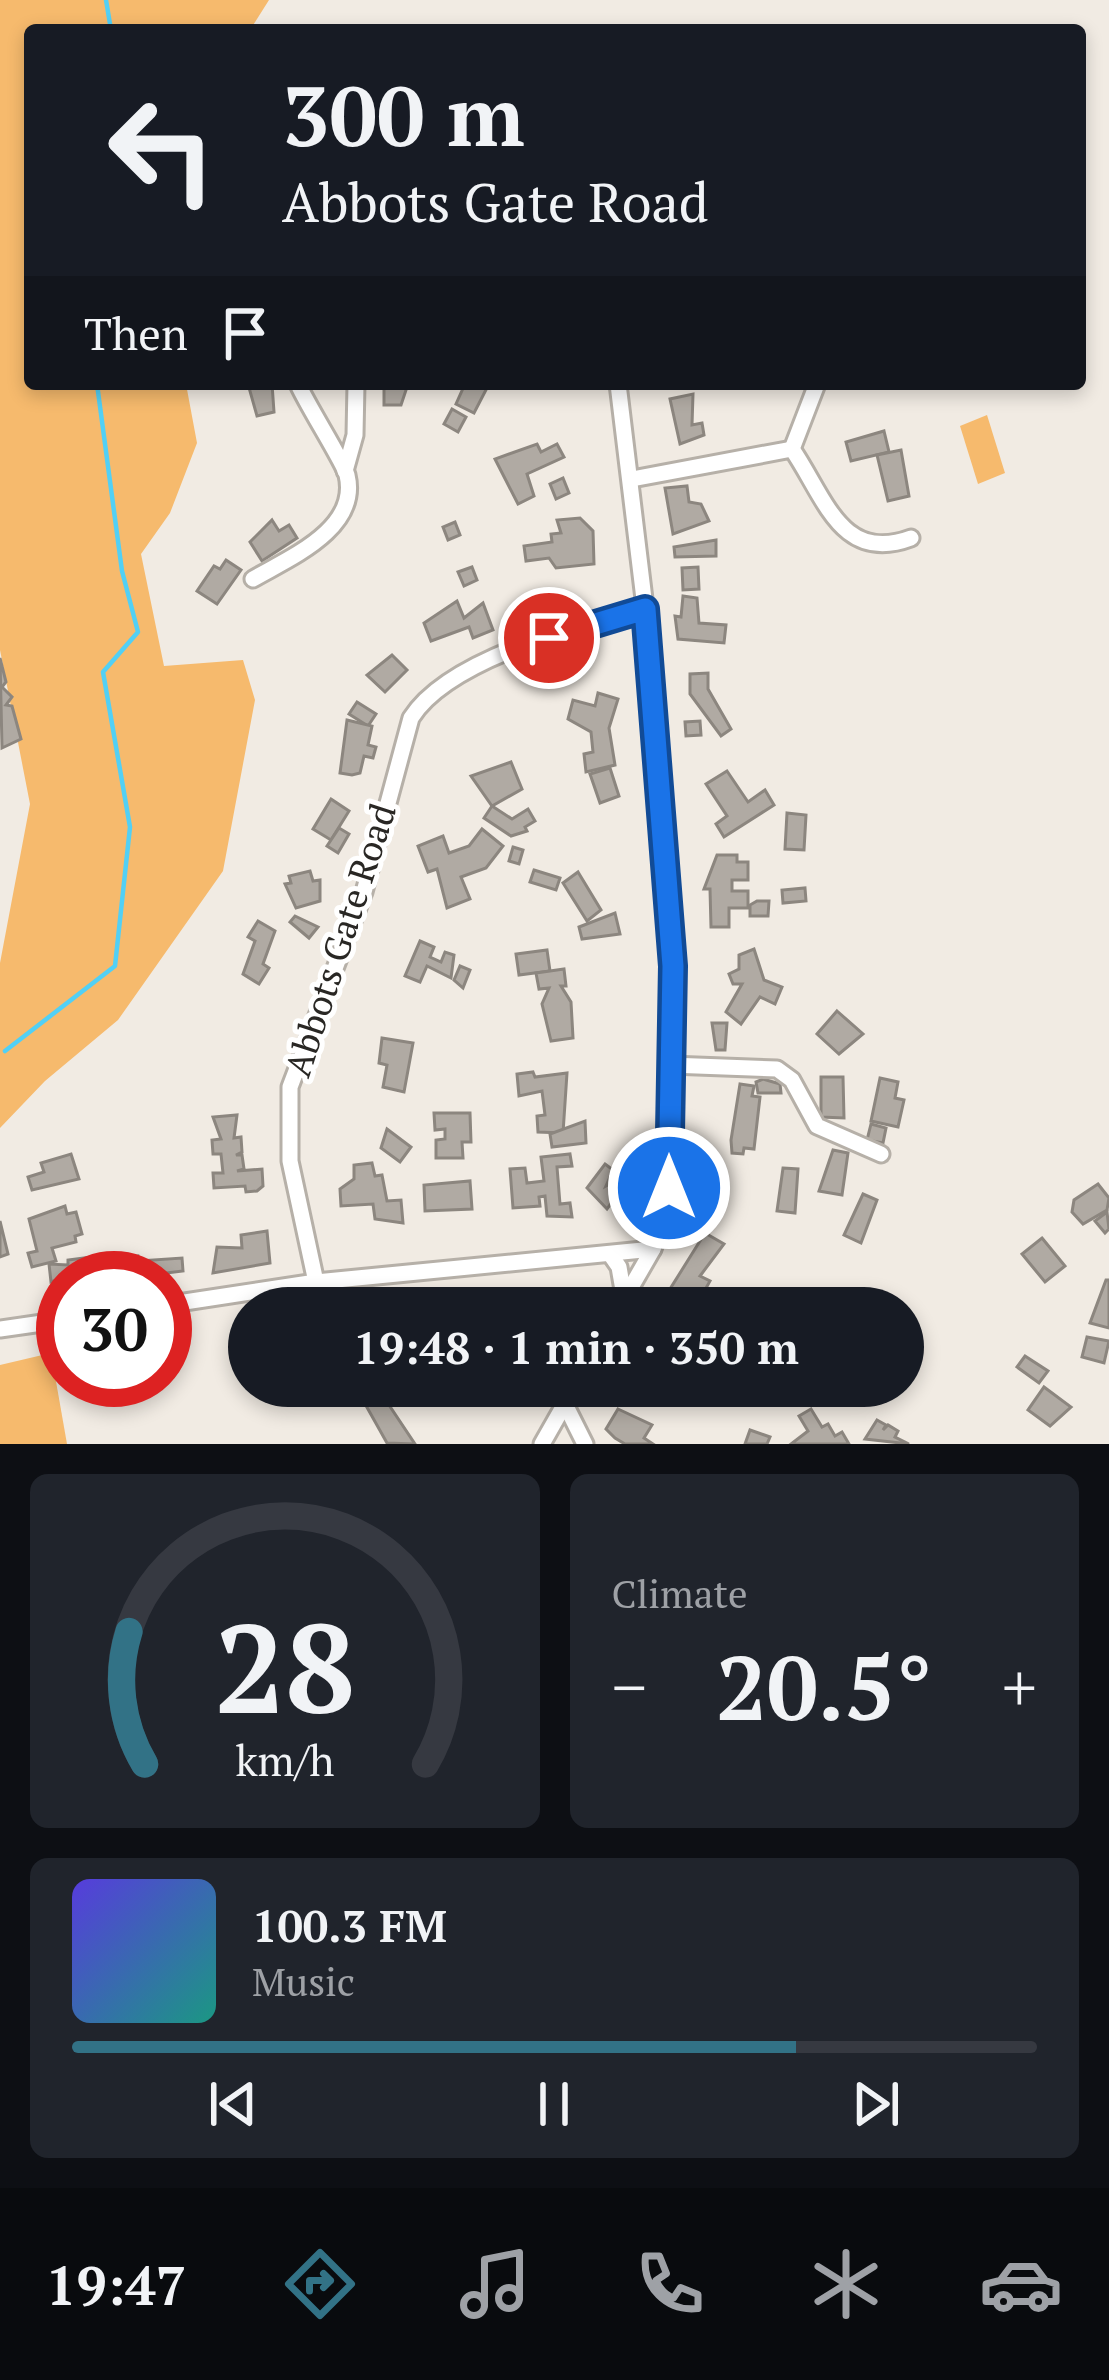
<!DOCTYPE html>
<html lang="en">
<head>
<meta charset="utf-8">
<style>
	:root { --surface:#171b24; --page:#20242c; --text:#f1f3f6; --muted:#9ea1a6; --line:#363941; --accent:#327286 }
	body { margin:0; font-family:"PT Serif",serif; background:var(--page); color:var(--text); height:100vh; display:flex; flex-direction:column; font-size:45px; white-space:nowrap }
	* { box-sizing:border-box; margin:0 }
	p { font-size:39px; color:var(--muted) }
	.icon { flex:none; width:66px; height:66px; fill:none; stroke:currentColor; stroke-width:2; stroke-linecap:round; stroke-linejoin:round }
	.map { position:relative; height:1444px; overflow:hidden }
	.panel { display:flex; flex-direction:column; gap:30px; padding:30px; background:#0d0f14; flex:1 }
	.panel>* { flex:none }
	.guide { position:absolute; left:24px; top:24px; width:1062px; height:366px; border-radius:12px; box-shadow:0 6px 18px #0003; background:#171b24; color:var(--text); overflow:hidden }
	.speed { position:absolute; left:36px; top:1251px; display:flex; gap:24px; font-size:60px; font-weight:700; text-align:center }
	.speed>* { display:grid; place-content:center; width:156px; height:156px; border-radius:50%; background:var(--surface); box-shadow:0 6px 18px #0003; line-height:1 }
	.speed .limit { border:18px solid #d22; background:#fff; color:#111 }
	.pin { position:absolute; display:grid; place-items:center; width:102px; height:102px; color:#fff; margin:-51px; border:6px solid #fff; border-radius:50%; box-shadow:0 3px 12px #0007 }
	.me { position:absolute; width:132px; margin:-66px; rotate:0deg; stroke-linejoin:round; filter:drop-shadow(0 0 9px #0008) }
	.turn { display:flex; align-items:center; gap:42px; height:252px; padding:0 60px; font-size:54px }
	.turn .icon { width:156px; height:156px; stroke-width:2.5 }
	.turn b { display:block; font-size:84px; line-height:102px }
	.then { display:flex; align-items:center; height:114px; padding:0 60px; background:#0003; gap:24px; font-size:45px }
	.big { font-size:90px; font-weight:700; line-height:1.1 }
	.panel .card { flex:1; display:flex; flex-direction:column; justify-content:center; gap:18px; min-width:0; padding:0 42px; border-radius:18px; background:var(--page) }
	.panel .dial { align-items:center; gap:0 }
	.dial svg { height:312px; overflow:visible; fill:none; stroke:var(--line); stroke-width:7; stroke-linecap:round; text-anchor:middle }
	.dial text { fill:var(--text); stroke:none }
	.song { display:flex; align-items:center; gap:36px }
	.cover { width:144px; height:144px; border-radius:18px; background:linear-gradient(135deg,hsl(250 70% 55%),hsl(170 70% 35%)) }
	.played { height:12px; border-radius:6px; background:linear-gradient(90deg,var(--accent) 75%,var(--line) 75%) }
	.keys { display:flex; justify-content:space-around; direction:ltr }
	.heat { display:flex; justify-content:space-between; align-items:center; font-size:66px; direction:ltr }
	.panel .tiles { flex:1; display:grid; gap:30px; grid-template-columns:1fr 1fr }
	.card:last-child { grid-column:span 2 }
	.trip { position:absolute; left:228px; top:1287px; width:696px; height:120px; border-radius:60px; background:var(--surface); box-shadow:0 6px 18px #0003; font-weight:700; line-height:120px; text-align:center }
	.dock { display:flex; height:192px; justify-content:space-around; align-items:center; background:#090b0e; color:var(--muted) }
	.dock .icon { width:84px; height:84px }
	.dock .current { color:var(--accent) }
	.dock b { font-size:54px; color:var(--text) }
	.map>svg:first-child { display:block }
	.green { fill:#f6ba6d }
	.lines { fill:none; stroke-linecap:round; stroke-linejoin:round }
	.stream { stroke:#52d0f5; stroke-width:4.5 }
	.building { fill:#b0aaa3; stroke:#8c867f; stroke-width:3 }
	.minor-casing { stroke:#b6b0a8; stroke-width:21 }
	.minor { stroke:#fff; stroke-width:15 }
	.route-casing { stroke:#114b97; stroke-width:30 }
	.route { stroke:#1a73e8; stroke-width:21 }
	.labels { text-anchor:middle; stroke-width:10; stroke-linejoin:round; paint-order:stroke }
	.street-label { font-size:36px; fill:#292724; stroke:#fff }
</style>
</head>
<body>
<div class="map">
<svg width="1109" height="1444" viewBox="0 0 1109 1444">
	<rect width="100%" height="100%" fill="#f1ebe3"/>
	<!-- green -->
	<g class="green">
		<polygon points="0,0 269,0 250,30 30,30 30,384 186,384 197,443 170,513 141,554 164,666 243,660 255,700 223,871 118,1020 45,1081 0,1128 0,963 30,804 0,650"/>
		<polygon points="987,415 1005,473 978,484 960,426"/>
		<polygon points="51,1353 67,1444 0,1444 0,1365"/>
	</g>
	<g class="lines">
		<!-- stream -->
		<g class="stream">
			<polyline points="106,0 111,30"/>
			<polyline points="5,1051 115,966 130,827 103,672 138,632 122,571 97,384"/>
		</g>
	</g>
	<!-- building -->
	<g class="building">
		<polygon points="248,384 272,384 274,412 257,416"/>
		<polygon points="384,384 408,384 401,405 384,405"/>
		<polygon points="465,384 489,384 474,413 456,404"/>
		<polygon points="693,394 692,425 702,423 704,435 680,444 670,399"/>
		<polygon points="452,409 466,417 458,432 444,424"/>
		<polygon points="884,431 889,452 851,461 846,442"/>
		<polygon points="537,444 541,452 557,444 564,457 527,474 534,496 518,504 495,459"/>
		<polygon points="901,450 909,496 888,501 877,455"/>
		<polygon points="563,478 569,493 556,499 550,484"/>
		<polygon points="687,486 689,502 701,504 709,521 673,534 665,488"/>
		<polygon points="580,518 593,531 594,564 556,568 549,558 526,561 524,546 552,542 551,534 561,533 557,520"/>
		<polygon points="272,520 279,531 289,525 297,538 262,561 250,542"/>
		<polygon points="455,522 460,535 448,540 443,527"/>
		<polygon points="716,540 716,556 675,557 674,547"/>
		<polygon points="226,560 241,570 217,604 197,591 214,566 220,569"/>
		<polygon points="472,567 477,580 464,586 458,572"/>
		<polygon points="698,567 699,589 683,590 682,568"/>
		<polygon points="683,596 697,598 699,623 726,625 724,643 678,639 675,616 681,617"/>
		<polygon points="457,601 464,618 483,603 493,630 473,638 469,627 431,641 424,623"/>
		<polygon points="392,655 407,670 385,692 367,675"/>
		<polygon points="0,658 6,682 2,687 12,697 6,705 12,706 21,739 2,748"/>
		<polygon points="708,673 708,689 731,729 721,736 690,694 690,674"/>
		<polygon points="598,693 618,699 609,728 615,765 586,772 584,754 593,752 591,732 568,719 573,700 595,706"/>
		<polygon points="357,702 376,714 368,726 349,714"/>
		<polygon points="347,720 372,726 368,745 376,747 373,758 364,756 360,773 352,775 340,773"/>
		<polygon points="700,721 701,735 686,736 685,722"/>
		<polygon points="511,762 522,789 492,806 471,776"/>
		<polygon points="610,768 619,796 600,803 590,774"/>
		<polygon points="727,771 748,802 765,790 774,805 724,837 716,824 727,816 706,784"/>
		<polygon points="331,799 349,811 331,840 313,829"/>
		<polygon points="492,806 512,819 528,809 535,821 525,827 527,831 511,836 484,818"/>
		<polygon points="787,813 806,815 804,850 785,849"/>
		<polygon points="339,828 349,834 338,853 327,846"/>
		<polygon points="482,829 503,846 486,868 461,877 470,899 447,908 437,869 428,872 418,846 443,836 449,853 469,846"/>
		<polygon points="513,847 523,850 519,864 509,861"/>
		<polygon points="717,855 737,855 737,862 748,862 748,880 732,880 732,891 748,891 748,908 729,908 729,927 711,927 710,889 704,889"/>
		<polygon points="534,870 560,878 556,890 530,882"/>
		<polygon points="310,871 313,881 320,880 320,901 296,908 285,884 291,883 289,876"/>
		<polygon points="578,872 601,910 587,921 563,883"/>
		<polygon points="805,888 806,901 783,903 782,890"/>
		<polygon points="757,901 769,901 768,916 750,916 750,905"/>
		<polygon points="615,913 620,934 582,939 579,927"/>
		<polygon points="295,916 318,927 309,938 290,922"/>
		<polygon points="258,921 275,931 263,964 269,968 259,984 243,974 255,941 248,937"/>
		<polygon points="420,941 434,947 430,957 441,962 445,952 454,955 451,978 427,966 420,982 405,976"/>
		<polygon points="754,949 764,980 782,987 775,1004 760,997 741,1024 726,1012 742,984 733,984 729,974 739,969 739,955"/>
		<polygon points="547,950 550,971 519,975 516,954"/>
		<polygon points="460,966 470,970 463,988 454,980"/>
		<polygon points="564,969 566,986 561,986 571,1002 573,1038 551,1041 542,1004 549,988 539,989 536,973"/>
		<polygon points="837,1011 863,1034 839,1054 817,1034"/>
		<polygon points="712,1023 727,1023 725,1050 716,1050"/>
		<polygon points="382,1038 413,1043 404,1092 383,1087 387,1065 379,1063"/>
		<polygon points="533,1072 535,1077 567,1073 563,1133 538,1132 537,1116 545,1115 542,1091 519,1096 517,1074"/>
		<polygon points="821,1077 843,1077 844,1118 821,1117"/>
		<polygon points="880,1078 898,1082 895,1098 904,1100 898,1127 871,1121"/>
		<polygon points="763,1079 780,1084 781,1093 758,1093 756,1082"/>
		<polygon points="740,1084 754,1086 752,1096 760,1097 754,1149 744,1148 743,1154 732,1153 731,1140"/>
		<polygon points="434,1113 470,1113 471,1142 462,1142 463,1158 436,1158 436,1140 445,1139 445,1129 435,1130"/>
		<polygon points="237,1115 234,1138 241,1137 242,1152 236,1155 242,1155 244,1169 237,1171 262,1169 263,1186 257,1191 246,1192 245,1186 214,1188 213,1173 223,1173 221,1154 213,1154 212,1140 221,1139 213,1117"/>
		<polygon points="585,1121 586,1143 552,1147 550,1134"/>
		<polygon points="871,1124 886,1128 883,1143 867,1140"/>
		<polygon points="387,1129 411,1147 400,1162 381,1148"/>
		<polygon points="833,1150 848,1153 842,1195 819,1191"/>
		<polygon points="71,1154 79,1179 32,1190 28,1177 44,1172 41,1163"/>
		<polygon points="570,1154 572,1166 557,1167 560,1204 570,1203 572,1217 547,1216 545,1196 539,1197 540,1206 513,1208 510,1169 525,1168 527,1183 544,1181 541,1157"/>
		<polygon points="372,1163 375,1176 382,1175 387,1201 401,1200 403,1223 375,1219 373,1204 341,1206 340,1189 354,1179 354,1165"/>
		<polygon points="605,1164 613,1170 606,1186 613,1182 622,1189 607,1209 587,1188"/>
		<polygon points="783,1168 798,1169 795,1213 777,1211"/>
		<polygon points="470,1181 472,1209 425,1211 424,1185"/>
		<polygon points="1098,1184 1109,1198 1107,1210 1083,1224 1072,1212 1074,1200"/>
		<polygon points="863,1194 877,1200 861,1243 844,1235"/>
		<polygon points="65,1206 67,1214 76,1212 82,1234 75,1236 76,1242 52,1248 56,1261 32,1267 28,1253 37,1251 29,1219"/>
		<polygon points="1107,1212 1109,1229 1105,1233 1095,1221"/>
		<polygon points="0,1221 8,1254 0,1257"/>
		<polygon points="267,1231 270,1263 213,1273 217,1247 242,1248 241,1235"/>
		<polygon points="705,1233 724,1244 700,1276 710,1281 700,1299 690,1294 684,1307 665,1297"/>
		<polygon points="1042,1238 1065,1266 1045,1282 1022,1254"/>
		<polygon points="138,1256 139,1261 182,1258 183,1271 125,1278 122,1258"/>
		<polygon points="92,1257 95,1278 70,1275 51,1282 49,1264 68,1265 68,1260"/>
		<polygon points="1106,1280 1109,1280 1109,1328 1090,1323"/>
		<polygon points="559,1289 585,1306 583,1308 550,1302"/>
		<polygon points="1087,1337 1109,1341 1104,1363 1082,1357"/>
		<polygon points="1025,1356 1048,1371 1039,1383 1017,1367"/>
		<polygon points="355,1386 394,1386 381,1393 415,1444 387,1443"/>
		<polygon points="789,1386 823,1386 816,1397"/>
		<polygon points="1044,1387 1071,1407 1050,1426 1028,1410"/>
		<polygon points="618,1409 652,1425 644,1438 653,1444 625,1444 615,1438 606,1429"/>
		<polygon points="811,1409 822,1427 828,1424 835,1436 842,1432 849,1444 791,1444 808,1431 799,1416"/>
		<polygon points="877,1420 886,1425 883,1430 888,1425 898,1431 895,1437 909,1444 865,1439"/>
		<polygon points="750,1430 770,1437 767,1444 745,1444"/>
	</g>
	<g class="lines">
		<!-- minor casing -->
		<g class="minor-casing">
			<g id="minor">
				<polyline points="618,384 655,690 673,966 666,1210 653,1249 619,1308"/>
				<polyline points="792,449 817,384"/>
				<polyline points="345,471 355,435 356,384"/>
				<path d="M 632,479 L 792,449 C 825,497 841,564 911,538"/>
				<path d="M 253,579 C 289,558 360,529 347,475 C 343,461 307,405 298,384"/>
				<polyline points="670,1065 777,1069 792,1080 817,1126 881,1154"/>
				<polyline points="610,1254 619,1267 624,1296"/>
				<path d="M 316,1282 L 290,1161 L 290,1087 L 364,892 L 411,718 C 448,659 579,625 645,609"/>
				<polyline points="165,1305 316,1282 653,1249"/>
				<polyline points="0,1329 63,1320"/>
				<polyline points="565,1404 585,1444"/>
				<polyline points="542,1444 575,1386"/>
			</g>
		</g>
		<!-- minor -->
		<use href="#minor" class="minor"/>
	</g>
	<g class="lines">
		<!-- route casing -->
		<g class="route-casing">
			<polyline id="route" points="549,638 645,609 673,966 669,1188"/>
		</g>
		<!-- route -->
		<use href="#route" class="route"/>
	</g>
	<g class="labels">
		<!-- street labels -->
		<g class="street-label">
			<text transform="translate(340 940) rotate(-72)" y="13">Abbots Gate Road</text>
		</g>
	</g>
</svg>
<div class="speed"><div class="limit">30</div></div>
<div class="pin" style="left:549px;top:638px;background:#d93025"><svg class="icon" aria-label="arrive" viewBox="0 0 24 24"><path d="M6 21V4h12l-3 4 3 4H6"/></svg></div>
<svg class="me" style="left:669px;top:1188px" viewBox="-20 -20 40 40"><circle r="17" fill="#1a73e8" stroke="#fff" stroke-width="3"/><path d="M0-11L8 9 0 5-8 9z" fill="#fff"/></svg>
<div class="trip">19:48 · 1 min · 350 m</div>
<div class="guide">
<div class="turn"><svg class="icon" aria-label="left" viewBox="0 0 24 24"><path d="M17 20v-9H6M10 6l-5 5 5 5"/></svg><div><b>300 m</b>Abbots Gate Road</div></div>
<div class="then">Then<svg class="icon" aria-label="arrive" viewBox="0 0 24 24"><path d="M6 21V4h12l-3 4 3 4H6"/></svg></div>
</div>
</div>
<section class="panel">
<div class="tiles">
<div class="card dial"><svg viewBox="0 0 100 80">
<path d="M14 69A42 42 0 1 1 86 69"/>
<path d="M14 69A42 42 0 0 1 10 35" stroke="#327286"/>
<text x="50" y="56" font-size="32" font-weight="700">28</text>
<text x="50" y="72" font-size="11">km/h</text>
</svg></div>
<div class="card"><p>Climate</p>
<div class="heat"><a>−</a><b class="big">20.5°</b><a>+</a></div>
</div>
<div class="card">
<div class="song"><i class="cover"></i><div><b>100.3 FM</b><p>Music</p></div></div>
<div class="played"></div>
<div class="keys"><svg class="icon" aria-label="previous" viewBox="0 0 24 24"><path d="M18 5L8 12l10 7zM5 5v14"/></svg><svg class="icon" aria-label="pause" viewBox="0 0 24 24"><path d="M8 5v14M16 5v14"/></svg><svg class="icon" aria-label="next" viewBox="0 0 24 24"><path d="M6 5l10 7-10 7zM19 5v14"/></svg></div>
</div>
</div>
</section>
<nav class="dock">
<b>19:47</b>
<svg class="icon current" aria-label="directions" viewBox="0 0 24 24"><path d="M12 3l9 9-9 9-9-9zM9 14v-3h6M13 9l2 2-2 2"/></svg>
<svg class="icon" aria-label="music" viewBox="0 0 24 24"><path d="M9 18V5l10-2v13"/><circle cx="6" cy="18" r="3"/><circle cx="16" cy="16" r="3"/></svg>
<svg class="icon" aria-label="phone" viewBox="0 0 24 24"><path d="M5 4h4l2 5-3 2q2 4 5 5l2-3 5 2v4C11 20 4 13 5 4z"/></svg>
<svg class="icon" aria-label="climate" viewBox="0 0 24 24"><path d="M12 3v18M4 7l16 10M4 17L20 7"/></svg>
<svg class="icon" aria-label="car" viewBox="0 0 24 24"><path d="M5 17H2v-5l4-1 3-4h7l3 4 3 1v5h-3M9 17h6M6 11h13"/><circle cx="7" cy="17" r="2"/><circle cx="17" cy="17" r="2"/></svg>
</nav>
</body>
</html>
